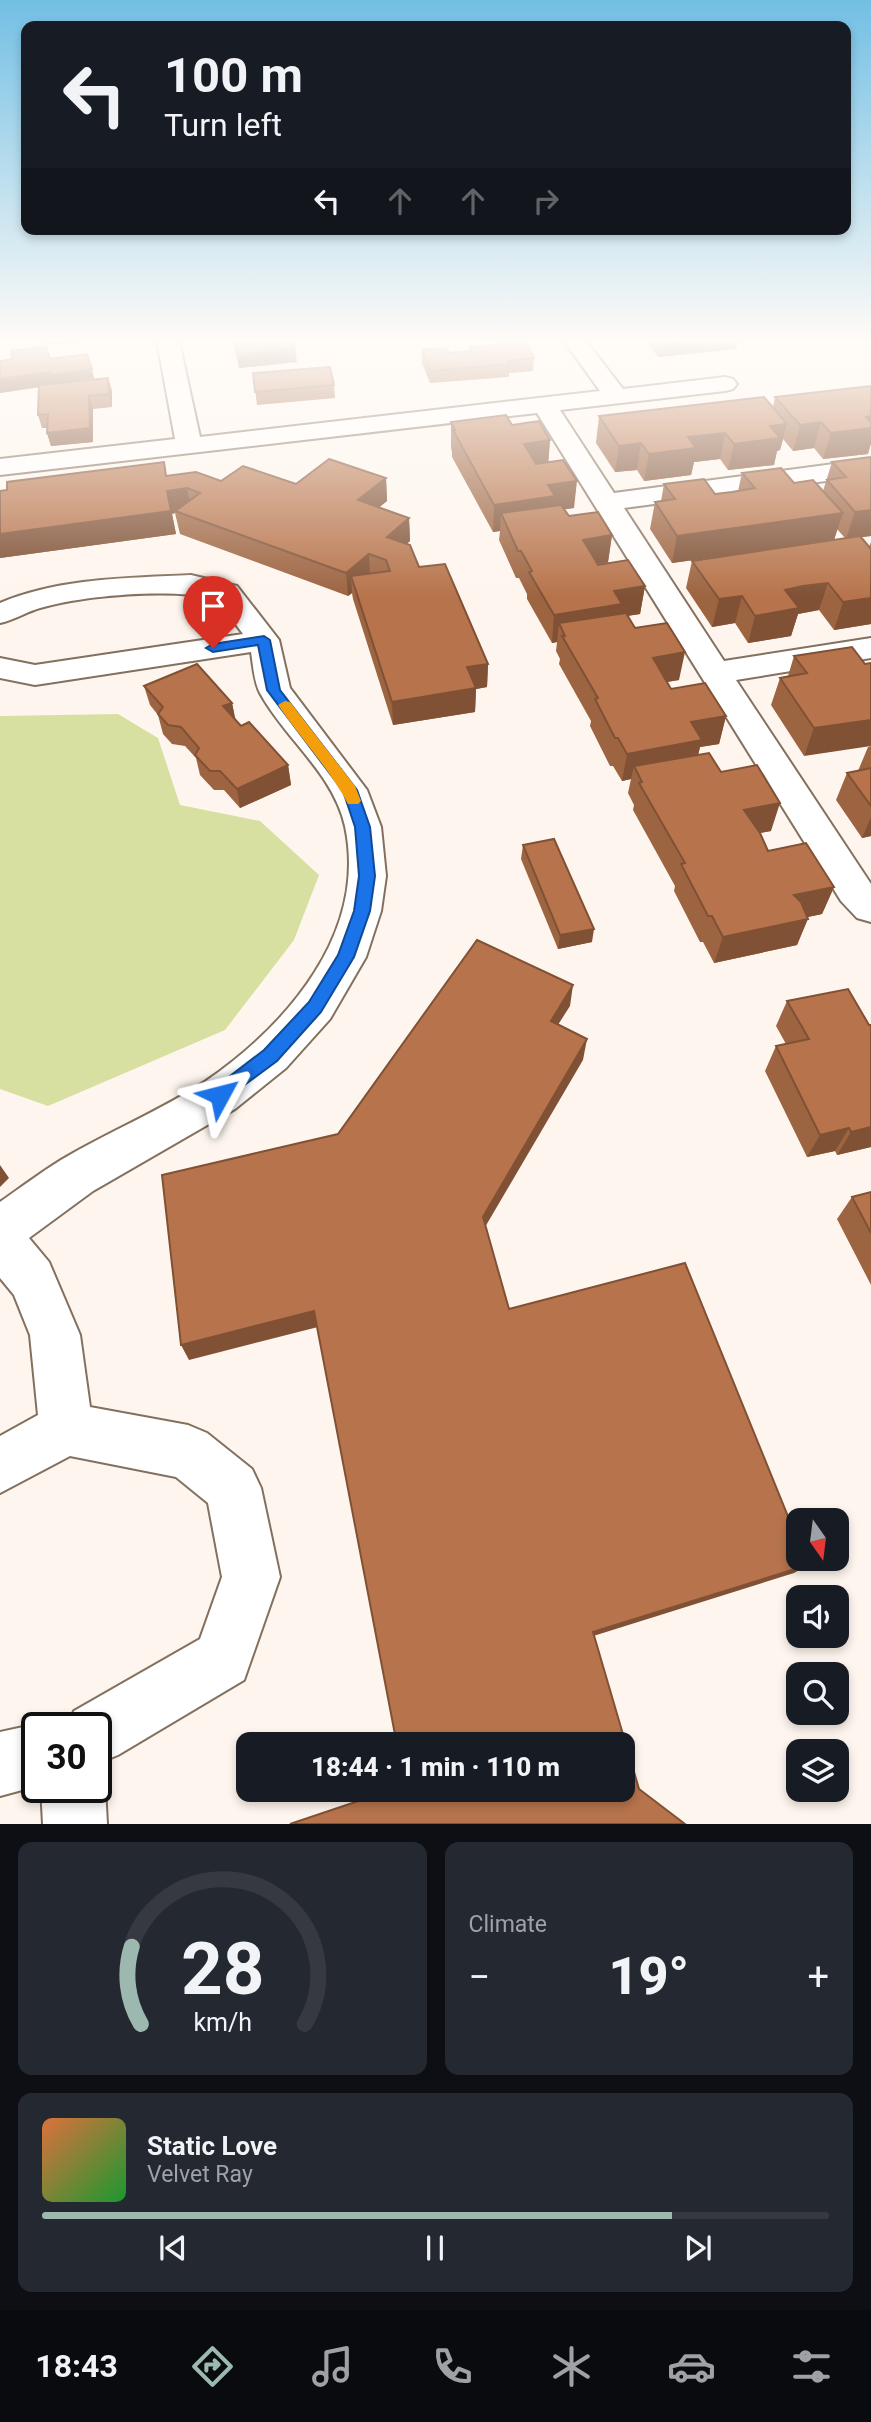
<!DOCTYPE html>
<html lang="en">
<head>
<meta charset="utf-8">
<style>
	:root { --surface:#171b24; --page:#242831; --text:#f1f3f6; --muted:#9ea1a6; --line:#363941; --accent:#9cb8af }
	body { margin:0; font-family:Roboto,sans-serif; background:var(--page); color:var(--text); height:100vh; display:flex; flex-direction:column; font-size:26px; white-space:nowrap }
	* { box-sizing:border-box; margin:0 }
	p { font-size:23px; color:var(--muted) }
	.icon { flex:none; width:38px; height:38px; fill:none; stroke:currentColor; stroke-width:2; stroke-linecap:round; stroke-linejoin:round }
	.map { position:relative; height:1824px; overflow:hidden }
	.sheet { display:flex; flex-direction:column; gap:18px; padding:18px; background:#0d0f14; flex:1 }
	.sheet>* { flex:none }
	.banner { position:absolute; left:21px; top:21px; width:830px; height:214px; border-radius:14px; box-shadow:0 4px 10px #0003; background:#171b24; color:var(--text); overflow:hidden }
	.needle { width:46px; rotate:166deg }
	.buttons { position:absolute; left:786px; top:1508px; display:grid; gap:14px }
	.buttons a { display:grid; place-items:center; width:63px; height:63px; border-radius:14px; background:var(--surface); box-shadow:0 4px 10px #0003; font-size:35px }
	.speed { position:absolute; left:21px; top:1712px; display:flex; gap:14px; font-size:35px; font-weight:700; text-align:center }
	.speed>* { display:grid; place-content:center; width:91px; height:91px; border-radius:50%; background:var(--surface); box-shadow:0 4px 10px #0003; line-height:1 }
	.speed .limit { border:4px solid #111; border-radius:10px; background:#fff; color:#111 }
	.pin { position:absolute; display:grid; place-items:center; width:60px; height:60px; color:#fff; margin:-72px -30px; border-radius:50% 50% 50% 0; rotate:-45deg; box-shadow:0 0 7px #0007 }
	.pin .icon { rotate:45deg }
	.me { position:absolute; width:77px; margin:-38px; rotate:52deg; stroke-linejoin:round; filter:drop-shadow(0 0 5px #0008) }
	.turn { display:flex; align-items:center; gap:24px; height:147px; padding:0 28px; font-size:32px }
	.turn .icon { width:91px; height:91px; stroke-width:2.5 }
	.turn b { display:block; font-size:49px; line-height:60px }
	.lanes { display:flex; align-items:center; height:66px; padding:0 28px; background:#0003; justify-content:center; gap:35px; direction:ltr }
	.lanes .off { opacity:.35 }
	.big { font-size:52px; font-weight:800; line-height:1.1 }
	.sheet .card { flex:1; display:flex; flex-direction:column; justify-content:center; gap:10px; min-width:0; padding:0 24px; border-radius:14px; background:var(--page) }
	.sheet .dial { align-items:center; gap:0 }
	.dial svg { height:182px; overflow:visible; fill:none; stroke:var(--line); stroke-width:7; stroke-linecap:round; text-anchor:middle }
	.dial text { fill:var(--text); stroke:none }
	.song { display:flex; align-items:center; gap:21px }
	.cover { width:84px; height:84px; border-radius:10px; background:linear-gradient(135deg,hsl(20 70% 55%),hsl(130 70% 35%)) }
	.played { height:7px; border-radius:4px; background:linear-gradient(90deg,var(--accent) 80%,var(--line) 80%) }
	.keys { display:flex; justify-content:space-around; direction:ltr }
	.heat { display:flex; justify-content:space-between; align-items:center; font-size:38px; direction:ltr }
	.sheet .tiles { flex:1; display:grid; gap:18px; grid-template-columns:1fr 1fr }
	.card:last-child { grid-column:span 2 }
	.trip { position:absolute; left:236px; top:1732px; width:399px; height:70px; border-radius:14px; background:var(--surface); box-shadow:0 4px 10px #0003; font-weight:800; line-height:70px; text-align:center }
	.tab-bar { display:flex; height:112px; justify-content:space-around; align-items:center; background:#090b0e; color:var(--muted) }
	.tab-bar .icon { width:49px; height:49px }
	.tab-bar .on { color:var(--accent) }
	.tab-bar b { font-size:32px; color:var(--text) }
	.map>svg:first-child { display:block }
	.green { fill:#d7e0a0 }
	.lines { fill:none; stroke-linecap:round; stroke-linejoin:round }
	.street-casing { stroke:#83705e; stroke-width:4 }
	.street { fill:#fff; fill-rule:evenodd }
	.wall { fill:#9d6441; fill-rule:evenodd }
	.shaded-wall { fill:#805135 }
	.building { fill:#b7744c; stroke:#805135; stroke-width:2 }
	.route { fill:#1a73e8; stroke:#114b97; stroke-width:2 }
	.slow { fill:#f59e0b }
</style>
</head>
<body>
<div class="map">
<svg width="871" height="1824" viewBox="0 0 871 1824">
	<rect width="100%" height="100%" fill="#fef6ee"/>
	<!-- green -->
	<polygon class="green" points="118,714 158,738 180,805 260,821 319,875 294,940 225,1030 48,1106 0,1089 0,716"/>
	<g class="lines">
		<!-- street casing -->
		<g class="street-casing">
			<g id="street">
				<polygon points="157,341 179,341 200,437 600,391 564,341 586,341 623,389 725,377 733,379 737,384 733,389 725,391 560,410 614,493 871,459 871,475 624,508 724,661 871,638 871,658 736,680 871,884 871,922 857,918 841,901 537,413 0,475 0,459 175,439"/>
				<path d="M 191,575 L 237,586 L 279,640 L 290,688 L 367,790 L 381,827 L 386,876 L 381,911 L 366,957 L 330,1019 L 286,1068 L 235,1109 L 93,1191 L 29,1238 L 49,1262 L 80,1335 L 90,1407 L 188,1425 L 207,1433 L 252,1469 L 261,1488 L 280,1577 L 244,1680 L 118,1755 L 96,1764 L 96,1727 L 67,1727 L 74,1711 L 200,1639 L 222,1577 L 208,1503 L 176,1477 L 70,1456 L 0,1493 L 0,1436 L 38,1415 L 30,1335 L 14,1295 L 0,1278 L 0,1202 C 20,1188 40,1173 61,1160 C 108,1132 160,1111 206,1081 C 287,1025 368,933 345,826 C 333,773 285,739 260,693 C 254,682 253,664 251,652 L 35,685 L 0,678 L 0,658 L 35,665 L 243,634 L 217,599 C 171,588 86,595 40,608 C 26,612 14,620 0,623 L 0,603 C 59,578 128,578 191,575 Z"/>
				<polygon points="37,1724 46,1727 37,1727 37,1786 0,1796 0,1732"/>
				<polygon points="96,1766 105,1787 107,1824 43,1824 41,1787 96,1787"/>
			</g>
		</g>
		<!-- street -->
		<use href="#street" class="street"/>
	</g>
	<!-- wall -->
	<g class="wall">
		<polygon points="646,341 738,341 736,349 658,357"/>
		<polygon points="234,342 297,362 239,368"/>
		<polygon points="470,347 534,358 533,371 509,373 509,377 430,383 422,363 422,350 449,353 470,351"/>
		<polygon points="50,359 94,379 108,378 112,391 112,407 93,409 93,442 51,446 47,433 47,428 42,428 38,415 39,387 0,393"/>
		<polygon points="253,373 334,385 335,398 257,405"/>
		<polygon points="871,386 868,454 823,459 814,448 793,451 783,439 780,450 777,451 774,465 728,470 720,459 694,462 691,475 644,481 637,470 615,472 596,443 599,416 773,407 775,397"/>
		<polygon points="451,422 512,425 550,440 548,462 574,508 565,509 569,516 612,535 608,562 645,586 640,614 627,616 635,628 679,680 667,682 671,689 726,716 719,744 700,747 698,755 721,772 771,831 760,833 768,851 834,887 822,914 808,917 797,945 714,963 703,942 700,942 674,891 675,886 633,810 634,805 628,793 631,779 622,781 613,766 610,766 590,726 591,721 559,664 560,659 556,651 557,642 552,643 527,599 527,594 519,578 516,578 499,540 500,531 493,532 452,457 452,452 451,448"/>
		<path d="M 870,457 L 871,536 L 861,537 L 869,547 L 871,542 L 871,624 L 834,630 L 819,610 L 798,614 L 791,636 L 748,643 L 735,623 L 712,627 L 686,588 L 692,561 L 745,553 L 672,563 L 650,529 L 655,502 L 661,501 L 664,484 L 715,494 L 738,491 L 742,473 L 794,483 L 823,491 L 832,462 ZM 837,529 L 845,538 L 834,540 Z"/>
		<polygon points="166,476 221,481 296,484 386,478 387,501 379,507 409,518 410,541 406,544 419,567 488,664 487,687 476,689 475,712 393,725 353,599 352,593 348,596 180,534 175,513 172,514 176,534 0,558 0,491"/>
		<polygon points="852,647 804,756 771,705 780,678 788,676 794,656"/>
		<polygon points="144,686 232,703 235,719 241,726 288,765 291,785 240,808 224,790 214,790 200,775 196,758 185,746 172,744 163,734 158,715 150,705"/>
		<polygon points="871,746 871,836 862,838 836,800 847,773 858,771 868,747"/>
		<polygon points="523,845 592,942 558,949 521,859"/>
		<polygon points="787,1001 869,1025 871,1147 837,1155 835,1151 807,1157 765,1071 776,1046 786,1044 776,1026"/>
		<polygon points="871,1192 871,1285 837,1219 852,1197"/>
	</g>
	<!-- shaded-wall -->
	<g class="shaded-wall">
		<polygon points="45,341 85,341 46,345"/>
		<polygon points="692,341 738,341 736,349 658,357 660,344"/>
		<polygon points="295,349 297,362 239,368 237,355"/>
		<polygon points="92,369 95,382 53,385 0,393 0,379 50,372"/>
		<polygon points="108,378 112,391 112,407 109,394"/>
		<polygon points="89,396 93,409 93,442 51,446 47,433"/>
		<polygon points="871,416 871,444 868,454 823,459 831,433 866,417"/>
		<polygon points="821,422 814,448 793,451 800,425"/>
		<polygon points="787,424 780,450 777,451 774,465 728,470 734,444 770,426"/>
		<polygon points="725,433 720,459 694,462 691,475 644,481 649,454 688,437"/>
		<polygon points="550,440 548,467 522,470 524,444"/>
		<polygon points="641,443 637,470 615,472 619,446"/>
		<polygon points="386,478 387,501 360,523 358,500"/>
		<polygon points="577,481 574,508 554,511 501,513 500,531 493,532 494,505 548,485"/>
		<polygon points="187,488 192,511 175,511 175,513 172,514 176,534 0,558 0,534 167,491"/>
		<polygon points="871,510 871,536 846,539 855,512"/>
		<polygon points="843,513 834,540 672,563 677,536"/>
		<polygon points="409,518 410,541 388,560 387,537"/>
		<polygon points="612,535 608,562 580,567 583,540"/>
		<polygon points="369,554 370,577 351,576 352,593 348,596 346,573"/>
		<polygon points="871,577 871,624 834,630 843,602"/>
		<polygon points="828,583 819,610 798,614 791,636 748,643 755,616 785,590"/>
		<polygon points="645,586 640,614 620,617 565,636 559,623 557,642 552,643 554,615 614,591"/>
		<polygon points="742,596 735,623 712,627 719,599"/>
		<polygon points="685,652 679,680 647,685 653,658"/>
		<polygon points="488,664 487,687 476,689 475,712 393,725 392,702 467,667"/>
		<polygon points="232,703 236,722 223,706"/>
		<polygon points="726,716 719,744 700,747 695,768 634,766 631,779 622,781 627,754 691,722"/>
		<polygon points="871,720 871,746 804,756 814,728"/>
		<polygon points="288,765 291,785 240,808 237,789"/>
		<polygon points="780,803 771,831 735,837 744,810"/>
		<polygon points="871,817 871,836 862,838"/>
		<polygon points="834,887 822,914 784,922 794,895"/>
		<polygon points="808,919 797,945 714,963 723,937"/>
		<polygon points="594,929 592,942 558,949 560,935"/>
		<polygon points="573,985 570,1006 547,1042 551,1021"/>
		<polygon points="587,1039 583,1060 481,1234 483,1217"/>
		<polygon points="871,1127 871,1147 837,1155 851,1132"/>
		<polygon points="849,1128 835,1151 807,1157 820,1135"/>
		<polygon points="0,1165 9,1178 0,1187"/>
		<polygon points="314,1311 318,1327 189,1360 181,1345"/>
		<polygon points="808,1565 794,1573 587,1638 593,1632"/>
	</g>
	<!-- building -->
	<g class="building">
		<polygon points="240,341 293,341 295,349 237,355 234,342"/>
		<polygon points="658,341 692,341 660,344"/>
		<polygon points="526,342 534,358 508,361 510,364 430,371 422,350 446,348 449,353 472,351 470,347"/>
		<polygon points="46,346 50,359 87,354 92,369 51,375 50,372 0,379 0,361 13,359 11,351"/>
		<polygon points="330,367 334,385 255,392 253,373"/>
		<polygon points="108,378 109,394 89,396 90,428 47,433 48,414 38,415 39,385"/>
		<polygon points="871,386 871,416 866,417 871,422 871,428 831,433 821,422 800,425 775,397"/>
		<polygon points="764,397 787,424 770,426 780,438 734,444 725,433 688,437 696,448 649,454 641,443 619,446 599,416"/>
		<polygon points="506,415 512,425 539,421 550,440 524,444 536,464 563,460 577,481 548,485 555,496 494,505 453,430 455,430 451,422"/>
		<polygon points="870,457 871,459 871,510 855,512 827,480 846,477 832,462"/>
		<polygon points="329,459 386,478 358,500 409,518 387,537 410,545 419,567 445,564 488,664 467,667 476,688 392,702 351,576 390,571 386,560 369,554 346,573 175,511 200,493 187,488 167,491 171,511 0,534 0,491 7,490 7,482 164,462 166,476 196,472 221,481 243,466 296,484"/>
		<polygon points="781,468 794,483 813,480 843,513 677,536 655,502 675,499 664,484 704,479 715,494 732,492 755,488 742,473"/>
		<polygon points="561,505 569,516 598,512 612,535 583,540 591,553 598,565 628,560 645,586 614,591 622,604 554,615 529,572 532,571 521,551 518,551 501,513"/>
		<polygon points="860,536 871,549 871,598 843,602 828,583 803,586 785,590 799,608 755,616 742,596 719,599 692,561"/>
		<polygon points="626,613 635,628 667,623 685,652 653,658 671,689 705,683 726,716 691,722 702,740 627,754 618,738 615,738 595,699 598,698 562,636 565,636 559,623"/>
		<polygon points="852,647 865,664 871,663 871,720 814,728 780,678 807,673 794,656"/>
		<polygon points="197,664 232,703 223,706 241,726 249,722 288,765 237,789 220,771 210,771 195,755 199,748 181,727 168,725 158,714 163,707 144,686"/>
		<polygon points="709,753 721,772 757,765 780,803 744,810 760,833 768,851 806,843 834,887 794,895 801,902 808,919 723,937 712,916 708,916 681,864 685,863 639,783 642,782 634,766"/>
		<polygon points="871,768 871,806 847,773"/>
		<polygon points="554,839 594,929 560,935 523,845"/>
		<polygon points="477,940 573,985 551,1021 587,1039 483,1217 509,1309 685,1263 798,1541 798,1559 805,1559 808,1565 593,1632 639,1789 685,1824 290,1824 391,1790 623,1790 623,1745 397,1745 314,1311 181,1345 162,1175 338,1134"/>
		<polygon points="848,989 869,1025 871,1025 871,1127 851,1132 849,1128 820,1135 776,1046 809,1039 787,1001"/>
		<polygon points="871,1192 871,1233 852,1197"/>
	</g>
	<!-- sky -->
	<linearGradient id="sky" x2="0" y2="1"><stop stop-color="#72bfe4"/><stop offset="0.57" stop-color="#fffbf7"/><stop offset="1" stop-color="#fffbf7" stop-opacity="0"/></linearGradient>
	<rect width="871" height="596" fill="url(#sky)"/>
	<!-- route -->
	<polygon class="route" points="264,636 270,640 280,690 357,790 370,827 375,876 370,911 354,957 321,1012 277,1061 220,1103 213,1101 211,1095 213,1089 264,1050 309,1002 338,955 354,911 359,876 355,827 343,791 267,690 258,645 213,652 206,648 213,644"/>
	<!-- slow -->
	<path class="slow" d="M 285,701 L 290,702 L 355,786 L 361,801 L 358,804 L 348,804 C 329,768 301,739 278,705 Z"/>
</svg>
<div class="buttons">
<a><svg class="needle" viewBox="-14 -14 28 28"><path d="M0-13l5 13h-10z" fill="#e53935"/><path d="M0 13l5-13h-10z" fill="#9ea1a6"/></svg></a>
<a><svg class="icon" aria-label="sound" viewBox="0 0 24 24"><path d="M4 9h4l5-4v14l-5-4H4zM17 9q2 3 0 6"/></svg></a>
<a><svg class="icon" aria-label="search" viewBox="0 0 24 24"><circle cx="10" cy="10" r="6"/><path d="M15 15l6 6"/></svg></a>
<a><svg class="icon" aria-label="layers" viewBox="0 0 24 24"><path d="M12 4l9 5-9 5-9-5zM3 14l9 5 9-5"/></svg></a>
</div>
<div class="speed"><div class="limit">30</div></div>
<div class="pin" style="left:213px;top:648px;background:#d93025"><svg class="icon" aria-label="arrive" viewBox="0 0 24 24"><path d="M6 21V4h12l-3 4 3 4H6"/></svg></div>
<svg class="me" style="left:220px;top:1095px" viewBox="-20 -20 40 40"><path d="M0-17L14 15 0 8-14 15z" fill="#1a73e8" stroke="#fff" stroke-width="4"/></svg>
<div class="trip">18:44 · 1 min · 110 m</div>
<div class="banner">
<div class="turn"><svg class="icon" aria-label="left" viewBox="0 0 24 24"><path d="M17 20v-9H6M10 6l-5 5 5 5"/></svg><div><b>100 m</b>Turn left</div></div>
<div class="lanes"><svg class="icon" aria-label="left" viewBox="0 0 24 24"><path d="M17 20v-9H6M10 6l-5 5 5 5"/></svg><svg class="icon off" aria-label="ahead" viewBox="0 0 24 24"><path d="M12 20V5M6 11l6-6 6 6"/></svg><svg class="icon off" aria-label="ahead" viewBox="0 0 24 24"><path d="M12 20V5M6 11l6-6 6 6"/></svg><svg class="icon off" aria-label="right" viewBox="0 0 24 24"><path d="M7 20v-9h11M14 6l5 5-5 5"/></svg></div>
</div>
</div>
<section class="sheet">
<div class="tiles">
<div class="card dial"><svg viewBox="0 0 100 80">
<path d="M14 69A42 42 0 1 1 86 69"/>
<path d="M14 69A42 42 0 0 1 10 35" stroke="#9cb8af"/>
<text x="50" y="56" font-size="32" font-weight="700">28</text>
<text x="50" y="72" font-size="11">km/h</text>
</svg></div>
<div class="card"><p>Climate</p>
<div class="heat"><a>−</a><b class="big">19°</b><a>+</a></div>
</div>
<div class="card">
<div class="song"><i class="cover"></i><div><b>Static Love</b><p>Velvet Ray</p></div></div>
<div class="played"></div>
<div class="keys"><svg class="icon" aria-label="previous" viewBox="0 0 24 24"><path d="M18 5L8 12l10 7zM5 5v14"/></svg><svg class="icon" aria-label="pause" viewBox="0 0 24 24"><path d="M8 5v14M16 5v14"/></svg><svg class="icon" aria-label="next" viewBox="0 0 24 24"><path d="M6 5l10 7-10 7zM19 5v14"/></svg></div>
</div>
</div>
</section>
<nav class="tab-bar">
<b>18:43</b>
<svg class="icon on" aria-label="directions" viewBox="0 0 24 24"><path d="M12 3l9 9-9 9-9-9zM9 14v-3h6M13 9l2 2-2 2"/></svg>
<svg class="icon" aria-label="music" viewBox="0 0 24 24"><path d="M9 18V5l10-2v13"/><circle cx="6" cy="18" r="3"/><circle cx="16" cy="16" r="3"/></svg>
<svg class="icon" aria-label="phone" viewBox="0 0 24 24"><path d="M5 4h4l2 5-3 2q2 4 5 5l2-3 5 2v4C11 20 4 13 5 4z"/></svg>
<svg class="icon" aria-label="climate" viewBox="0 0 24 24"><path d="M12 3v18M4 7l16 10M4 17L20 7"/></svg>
<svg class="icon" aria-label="car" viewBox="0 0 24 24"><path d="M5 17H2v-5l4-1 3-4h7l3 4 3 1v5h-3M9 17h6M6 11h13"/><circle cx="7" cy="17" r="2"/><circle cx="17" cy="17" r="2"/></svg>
<svg class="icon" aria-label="filters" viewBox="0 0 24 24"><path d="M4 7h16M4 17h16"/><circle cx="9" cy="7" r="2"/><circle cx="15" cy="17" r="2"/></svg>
</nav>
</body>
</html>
